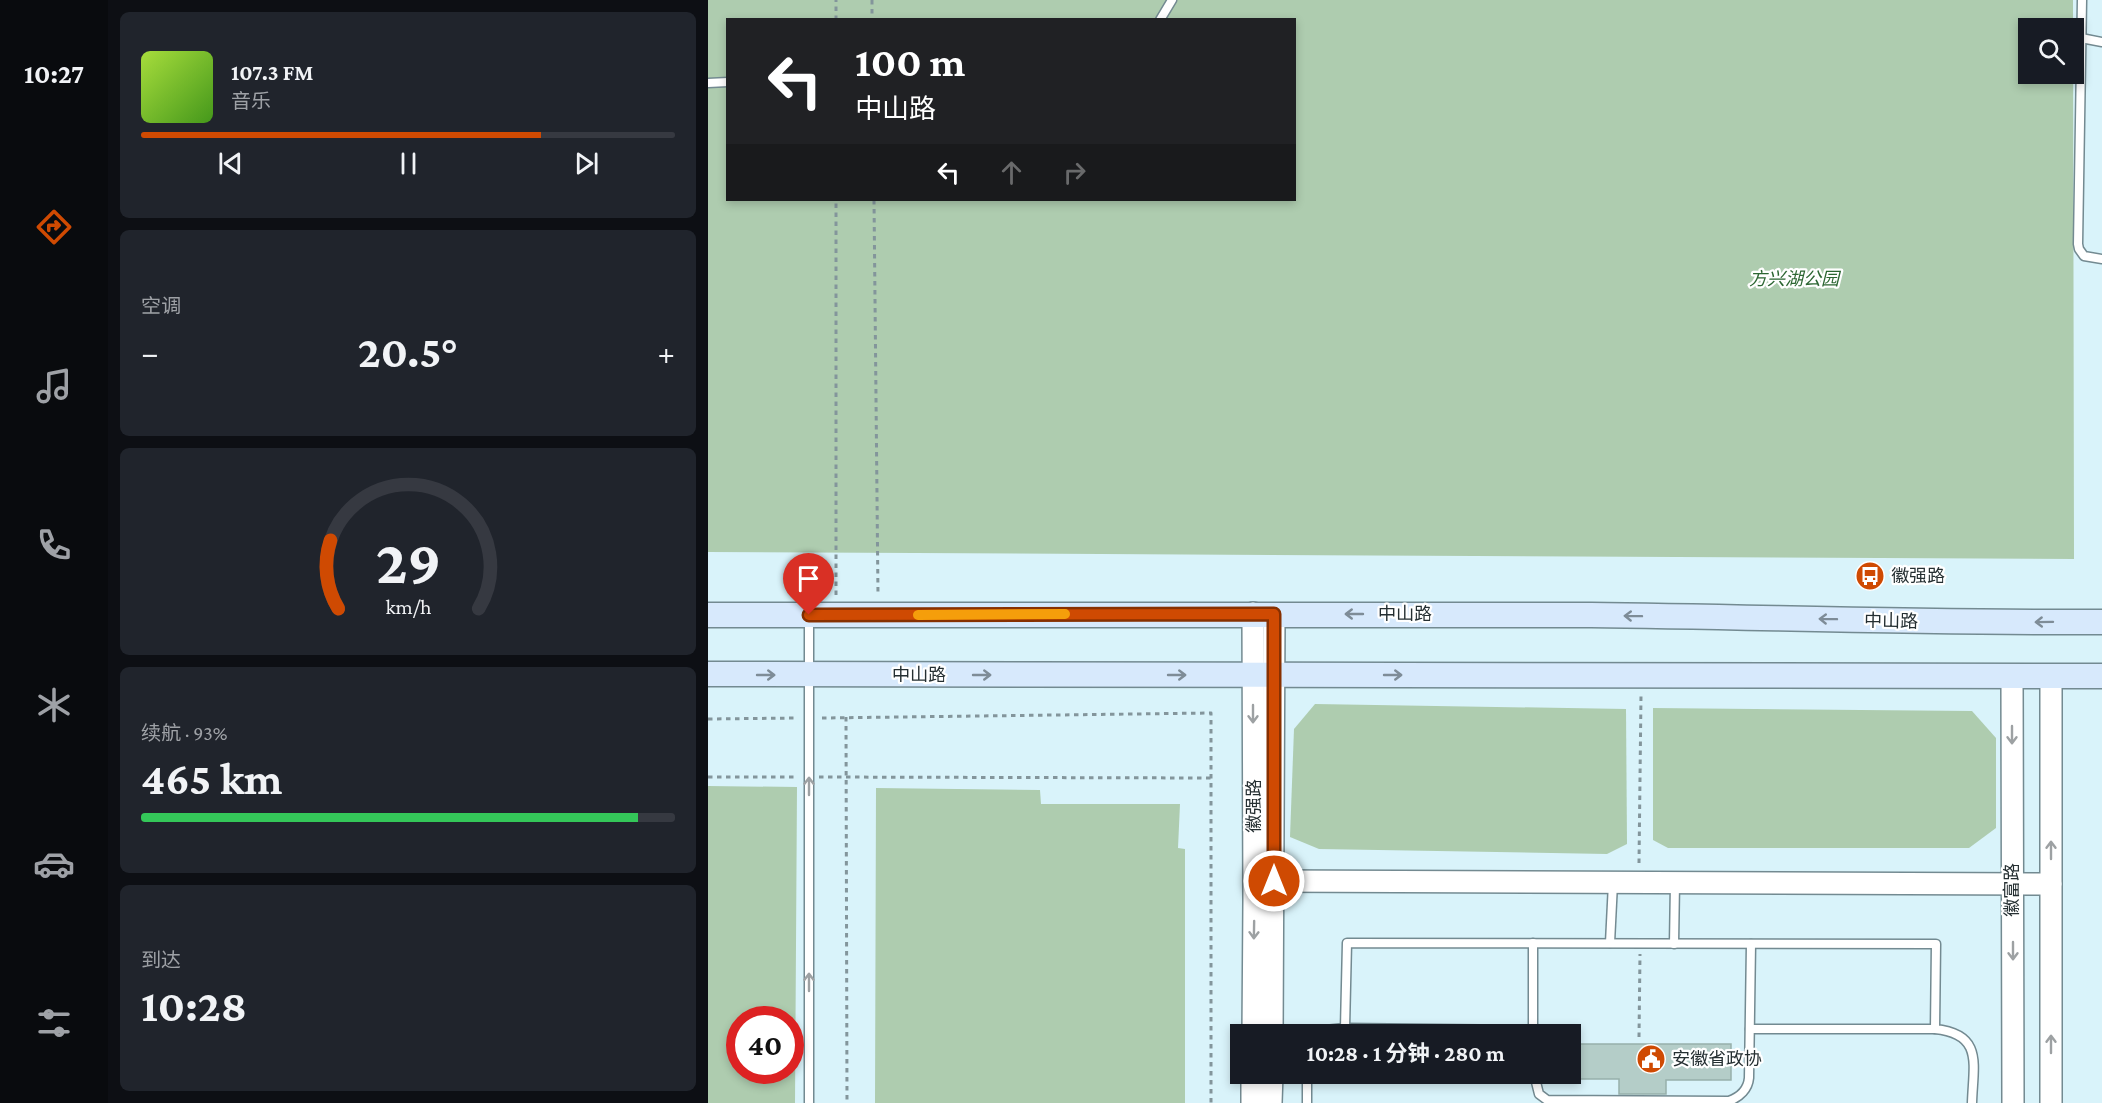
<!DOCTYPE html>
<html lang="zh">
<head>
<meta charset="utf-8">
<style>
	:root { --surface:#171b24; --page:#20242c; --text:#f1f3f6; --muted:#9ea1a6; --line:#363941; --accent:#cf4a02 }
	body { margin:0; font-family:"Crimson Pro","Noto Sans SC",serif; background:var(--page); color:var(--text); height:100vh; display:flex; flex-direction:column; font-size:22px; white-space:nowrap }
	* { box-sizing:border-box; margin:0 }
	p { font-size:20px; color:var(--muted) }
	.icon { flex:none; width:33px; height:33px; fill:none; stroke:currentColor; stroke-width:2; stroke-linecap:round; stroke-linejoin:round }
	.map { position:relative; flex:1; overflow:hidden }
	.side { display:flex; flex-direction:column; gap:12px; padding:12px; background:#0d0f14; width:600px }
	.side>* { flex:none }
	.guide { position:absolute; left:18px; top:18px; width:570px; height:183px; border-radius:0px; box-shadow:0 3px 9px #0003; background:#202124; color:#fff; overflow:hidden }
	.tools { position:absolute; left:1310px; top:18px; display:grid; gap:12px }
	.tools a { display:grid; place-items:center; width:66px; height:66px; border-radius:0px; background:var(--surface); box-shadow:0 3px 9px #0003; font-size:30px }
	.speed { position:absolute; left:18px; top:1006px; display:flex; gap:12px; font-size:30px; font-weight:700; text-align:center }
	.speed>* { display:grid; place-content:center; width:78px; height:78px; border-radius:50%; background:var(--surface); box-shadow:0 3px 9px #0003; line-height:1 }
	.speed .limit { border:9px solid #d22; background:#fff; color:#111 }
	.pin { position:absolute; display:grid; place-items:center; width:51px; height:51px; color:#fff; margin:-62px -26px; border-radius:50% 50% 50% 0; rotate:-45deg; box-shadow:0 0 6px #0007 }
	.pin .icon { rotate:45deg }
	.me { position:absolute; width:66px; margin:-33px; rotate:0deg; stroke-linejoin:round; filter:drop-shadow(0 0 4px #0008) }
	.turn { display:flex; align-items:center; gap:21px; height:126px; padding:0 30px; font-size:27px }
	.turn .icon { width:78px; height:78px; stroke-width:2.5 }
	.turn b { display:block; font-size:42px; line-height:51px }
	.lanes { display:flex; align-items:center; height:57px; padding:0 30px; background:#0003; justify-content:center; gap:30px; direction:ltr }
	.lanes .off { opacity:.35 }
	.big { font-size:45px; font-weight:700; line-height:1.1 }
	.side .card { flex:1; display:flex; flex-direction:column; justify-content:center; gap:9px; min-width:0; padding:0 21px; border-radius:9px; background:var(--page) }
	.side .dial { align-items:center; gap:0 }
	.dial svg { height:156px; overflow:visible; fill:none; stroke:var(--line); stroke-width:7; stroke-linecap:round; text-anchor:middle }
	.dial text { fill:var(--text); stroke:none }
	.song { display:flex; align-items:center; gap:18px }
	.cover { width:72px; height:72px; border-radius:9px; background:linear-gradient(135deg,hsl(80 70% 55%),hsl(100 70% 35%)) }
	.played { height:6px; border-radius:3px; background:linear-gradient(90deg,var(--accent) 75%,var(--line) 75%) }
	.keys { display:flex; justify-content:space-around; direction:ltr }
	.heat { display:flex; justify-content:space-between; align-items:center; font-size:33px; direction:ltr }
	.charge { height:9px; border-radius:4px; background:linear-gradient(90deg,#34c759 93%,var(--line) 0) }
	.trip { position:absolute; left:522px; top:1024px; width:351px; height:60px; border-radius:0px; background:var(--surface); box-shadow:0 3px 9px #0003; font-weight:700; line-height:60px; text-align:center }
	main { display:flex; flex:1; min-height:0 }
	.dock { display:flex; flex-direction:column; width:108px; justify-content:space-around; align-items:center; background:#090b0e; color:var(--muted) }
	.dock .icon { width:42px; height:42px }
	.dock .active { color:var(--accent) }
	.dock b { font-size:27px; color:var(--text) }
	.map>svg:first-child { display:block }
	.green { fill:#aeccaf; fill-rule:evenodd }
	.building { fill:#b4cdc8; stroke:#97b0ab; stroke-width:1.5 }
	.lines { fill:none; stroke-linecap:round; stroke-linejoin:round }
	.service-casing { stroke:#738a91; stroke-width:11 }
	.tertiary-casing { stroke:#738a91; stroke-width:24 }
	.secondary-casing { stroke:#738a91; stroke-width:27 }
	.path { stroke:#83959b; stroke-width:3; stroke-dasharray:4.5 4.5; stroke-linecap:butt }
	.service { stroke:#fff; stroke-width:8 }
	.tertiary { stroke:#fff; stroke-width:21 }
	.secondary { stroke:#d7e9fc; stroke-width:24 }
	.oneway { stroke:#7e8c97 }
	.oneway2 { stroke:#9da1a3 }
	.route-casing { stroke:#873001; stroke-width:15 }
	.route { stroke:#cf4a02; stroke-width:10 }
	.slow { stroke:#f59e0b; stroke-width:10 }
	.labels { text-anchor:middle; stroke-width:4.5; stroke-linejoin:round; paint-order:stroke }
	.park-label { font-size:18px; font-style:italic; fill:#2c6632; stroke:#fff }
	.poi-label { font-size:18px; fill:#252f32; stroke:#fff; text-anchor:start }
	.street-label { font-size:18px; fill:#252f32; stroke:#fff }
</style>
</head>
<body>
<main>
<nav class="dock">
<b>10:27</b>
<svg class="icon active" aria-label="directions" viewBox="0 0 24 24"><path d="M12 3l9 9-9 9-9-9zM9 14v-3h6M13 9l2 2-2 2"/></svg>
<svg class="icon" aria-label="music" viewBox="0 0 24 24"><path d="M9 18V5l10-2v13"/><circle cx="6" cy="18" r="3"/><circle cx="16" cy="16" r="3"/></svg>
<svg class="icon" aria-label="phone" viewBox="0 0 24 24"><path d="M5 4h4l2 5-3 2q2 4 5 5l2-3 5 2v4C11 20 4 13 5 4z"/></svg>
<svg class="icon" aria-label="climate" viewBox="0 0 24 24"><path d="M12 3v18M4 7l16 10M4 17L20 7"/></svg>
<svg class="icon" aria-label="car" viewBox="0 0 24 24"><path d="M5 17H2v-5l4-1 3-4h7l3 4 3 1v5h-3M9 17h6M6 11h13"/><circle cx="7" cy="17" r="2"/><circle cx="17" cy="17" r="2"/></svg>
<svg class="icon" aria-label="filters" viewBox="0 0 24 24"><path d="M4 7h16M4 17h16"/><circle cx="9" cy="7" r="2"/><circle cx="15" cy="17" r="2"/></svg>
</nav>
<section class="side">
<div class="card">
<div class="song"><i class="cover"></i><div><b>107.3 FM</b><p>音乐</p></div></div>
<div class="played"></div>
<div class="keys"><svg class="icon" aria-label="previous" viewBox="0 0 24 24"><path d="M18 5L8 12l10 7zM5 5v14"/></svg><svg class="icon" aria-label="pause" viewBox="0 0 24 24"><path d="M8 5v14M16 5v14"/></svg><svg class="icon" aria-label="next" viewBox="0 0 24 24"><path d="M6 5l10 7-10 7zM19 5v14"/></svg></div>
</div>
<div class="card"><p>空调</p>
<div class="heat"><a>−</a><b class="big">20.5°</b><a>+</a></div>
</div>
<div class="card dial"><svg viewBox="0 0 100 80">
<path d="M14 69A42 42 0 1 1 86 69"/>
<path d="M14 69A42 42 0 0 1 10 34" stroke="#cf4a02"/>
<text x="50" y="56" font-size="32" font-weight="700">29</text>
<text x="50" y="72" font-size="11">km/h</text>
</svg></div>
<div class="card"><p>续航 · 93%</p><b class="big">465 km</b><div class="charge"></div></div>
<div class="card"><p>到达</p><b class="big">10:28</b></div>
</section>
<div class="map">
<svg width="1394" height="1103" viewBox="0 0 1394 1103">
	<rect width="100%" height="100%" fill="#d9f3fa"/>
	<!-- green -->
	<g class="green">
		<path d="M 0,0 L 1365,0 L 1366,559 L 0,552 ZM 20,20 L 586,20 L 586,200 L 20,200 ZM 1320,28 L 1365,28 L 1365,74 L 1320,74 Z"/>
		<polygon points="607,704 918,709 919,844 899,854 611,849 582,837 586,729"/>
		<polygon points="945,708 1264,711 1288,738 1288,828 1261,848 960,848 945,840"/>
		<path d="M 0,786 L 89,787 L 87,1103 L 0,1103 ZM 32,1020 L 82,1020 L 82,1071 L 32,1071 Z"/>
		<polygon points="168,788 332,790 333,804 472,804 470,848 477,849 477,1103 167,1103"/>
	</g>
	<!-- building -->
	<polygon class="building" points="862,1044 1023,1044 1023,1080 958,1080 958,1094 911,1094 911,1079 862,1079"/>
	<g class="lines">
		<!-- service casing -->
		<g class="service-casing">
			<g id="service">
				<polyline points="1374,0 1370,244 1371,249 1376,256 1394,259"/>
				<polyline points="452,20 464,0"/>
				<polyline points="1373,38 1394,42"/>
				<polyline points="0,83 20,82"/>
				<polyline points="101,617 101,1103"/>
				<polyline points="902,943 905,883"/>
				<polyline points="966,944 967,883"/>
				<polyline points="635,1028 825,1030 825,943"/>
				<polyline points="1042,1029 1227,1029"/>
				<path d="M 606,1035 L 617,1030 L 637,1028 L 639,943 L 1228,944 L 1227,1029 C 1276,1034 1265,1065 1264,1103"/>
				<polyline points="599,1074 599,1103"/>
				<path d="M 826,1074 L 831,1094 L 839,1100 L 1021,1101 C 1032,1097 1040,1089 1041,1078 L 1043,944"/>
			</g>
		</g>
		<!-- tertiary casing -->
		<g class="tertiary-casing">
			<g id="tertiary">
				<polyline points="1304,676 1305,1103"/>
				<polyline points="1343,676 1343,1103"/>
				<polyline points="546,881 1343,884"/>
				<polyline points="545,1035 546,901 545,613"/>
				<polyline points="564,1035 566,614"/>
				<polyline points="544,1103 544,1074"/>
				<polyline points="563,1103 564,1074"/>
			</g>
		</g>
		<!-- secondary casing -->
		<g class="secondary-casing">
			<g id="secondary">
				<path d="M 0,615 C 294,615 588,613 883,615 C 1053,617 1224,623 1394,622"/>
				<polyline points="0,674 1394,676"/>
			</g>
		</g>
		<!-- path -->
		<g class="path">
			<polyline points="164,0 164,20"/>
			<polyline points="128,20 128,0"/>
			<polyline points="166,200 170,595"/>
			<polyline points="128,595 128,200"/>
			<polyline points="138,717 139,1103"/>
			<polyline points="114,718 503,713 503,1103"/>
			<polyline points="0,719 89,718"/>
			<polyline points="0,777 90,777"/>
			<polyline points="111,777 503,778"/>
			<polyline points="931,863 933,695"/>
			<polyline points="931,1037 932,954"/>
		</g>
		<!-- service -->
		<use href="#service" class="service"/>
		<!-- tertiary -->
		<use href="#tertiary" class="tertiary"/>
		<!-- secondary -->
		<use href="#secondary" class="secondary"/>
	</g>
	<!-- one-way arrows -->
	<defs><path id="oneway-shaft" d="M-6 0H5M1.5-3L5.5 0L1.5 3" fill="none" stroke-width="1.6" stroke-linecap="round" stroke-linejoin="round" transform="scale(1.5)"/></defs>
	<g class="oneway">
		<use href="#oneway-shaft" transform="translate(646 614) rotate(-180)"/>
		<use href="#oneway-shaft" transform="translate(925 616) rotate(-179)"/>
		<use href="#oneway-shaft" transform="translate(1120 619) rotate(-179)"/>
		<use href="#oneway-shaft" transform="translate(1336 622) rotate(179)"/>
		<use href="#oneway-shaft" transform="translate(58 675)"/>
		<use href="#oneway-shaft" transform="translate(274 675)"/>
		<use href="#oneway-shaft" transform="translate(469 675)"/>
		<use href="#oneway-shaft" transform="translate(685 675)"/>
	</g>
	<g class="oneway2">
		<use href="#oneway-shaft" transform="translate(545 714) rotate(90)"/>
		<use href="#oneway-shaft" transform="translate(1304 735) rotate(90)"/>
		<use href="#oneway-shaft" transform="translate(101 786) rotate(-90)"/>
		<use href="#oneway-shaft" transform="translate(1343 850) rotate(-90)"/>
		<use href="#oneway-shaft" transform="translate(546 930) rotate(91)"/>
		<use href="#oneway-shaft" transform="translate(1305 951) rotate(90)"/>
		<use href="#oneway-shaft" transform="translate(101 982) rotate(-90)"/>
		<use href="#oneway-shaft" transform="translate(1343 1044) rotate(-90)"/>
	</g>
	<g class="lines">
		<!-- route casing -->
		<g class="route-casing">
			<polyline id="route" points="101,615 566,614 566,881"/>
		</g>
		<!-- route -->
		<use href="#route" class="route"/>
		<!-- slow -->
		<polyline class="slow" points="210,615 357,614"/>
	</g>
	<!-- icons -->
	<defs>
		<g id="bus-disc" transform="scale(1.5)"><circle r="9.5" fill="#cf4a02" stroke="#fff"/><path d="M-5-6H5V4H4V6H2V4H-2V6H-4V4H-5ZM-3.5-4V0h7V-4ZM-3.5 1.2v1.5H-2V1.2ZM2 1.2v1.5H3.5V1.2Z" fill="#fff"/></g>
		<g id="civic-disc" transform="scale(1.5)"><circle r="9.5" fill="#cf4a02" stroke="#fff"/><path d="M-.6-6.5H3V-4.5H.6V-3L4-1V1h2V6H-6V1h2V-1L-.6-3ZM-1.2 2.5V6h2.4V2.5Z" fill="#fff"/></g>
	</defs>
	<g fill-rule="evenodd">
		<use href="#bus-disc" x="1162" y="576"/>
		<use href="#civic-disc" x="943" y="1059"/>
	</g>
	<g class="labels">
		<!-- park labels -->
		<g class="park-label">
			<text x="1086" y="285">方兴湖公园</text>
		</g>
		<!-- poi labels -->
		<g class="poi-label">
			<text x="1183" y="582">徽强路</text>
			<text x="964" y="1065">安徽省政协</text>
		</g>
		<!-- street labels -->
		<g class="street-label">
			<text x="697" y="620">中山路</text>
			<text transform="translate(1183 621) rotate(1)" y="6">中山路</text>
			<text x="211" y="681">中山路</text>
			<text transform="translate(546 806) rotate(-90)" y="6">徽强路</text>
			<text transform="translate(1304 890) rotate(-90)" y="6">徽富路</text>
		</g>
	</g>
</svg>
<div class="tools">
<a><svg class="icon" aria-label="search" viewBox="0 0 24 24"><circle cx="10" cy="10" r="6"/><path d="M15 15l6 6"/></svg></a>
</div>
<div class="speed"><div class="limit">40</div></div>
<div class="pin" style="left:101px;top:615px;background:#d93025"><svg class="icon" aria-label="arrive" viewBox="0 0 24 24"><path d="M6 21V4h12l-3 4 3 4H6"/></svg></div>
<svg class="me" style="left:566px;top:881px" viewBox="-20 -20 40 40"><circle r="17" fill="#cf4a02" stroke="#fff" stroke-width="3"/><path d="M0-11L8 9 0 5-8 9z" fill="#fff"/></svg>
<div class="trip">10:28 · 1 分钟 · 280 m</div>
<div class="guide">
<div class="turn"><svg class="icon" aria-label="left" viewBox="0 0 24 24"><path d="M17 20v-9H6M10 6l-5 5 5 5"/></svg><div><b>100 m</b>中山路</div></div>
<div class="lanes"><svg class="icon" aria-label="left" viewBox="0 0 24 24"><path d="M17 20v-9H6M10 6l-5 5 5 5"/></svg><svg class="icon off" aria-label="ahead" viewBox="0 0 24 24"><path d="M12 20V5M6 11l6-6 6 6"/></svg><svg class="icon off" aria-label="right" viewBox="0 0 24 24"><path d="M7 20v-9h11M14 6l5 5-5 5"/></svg></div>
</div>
</div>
</main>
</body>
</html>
